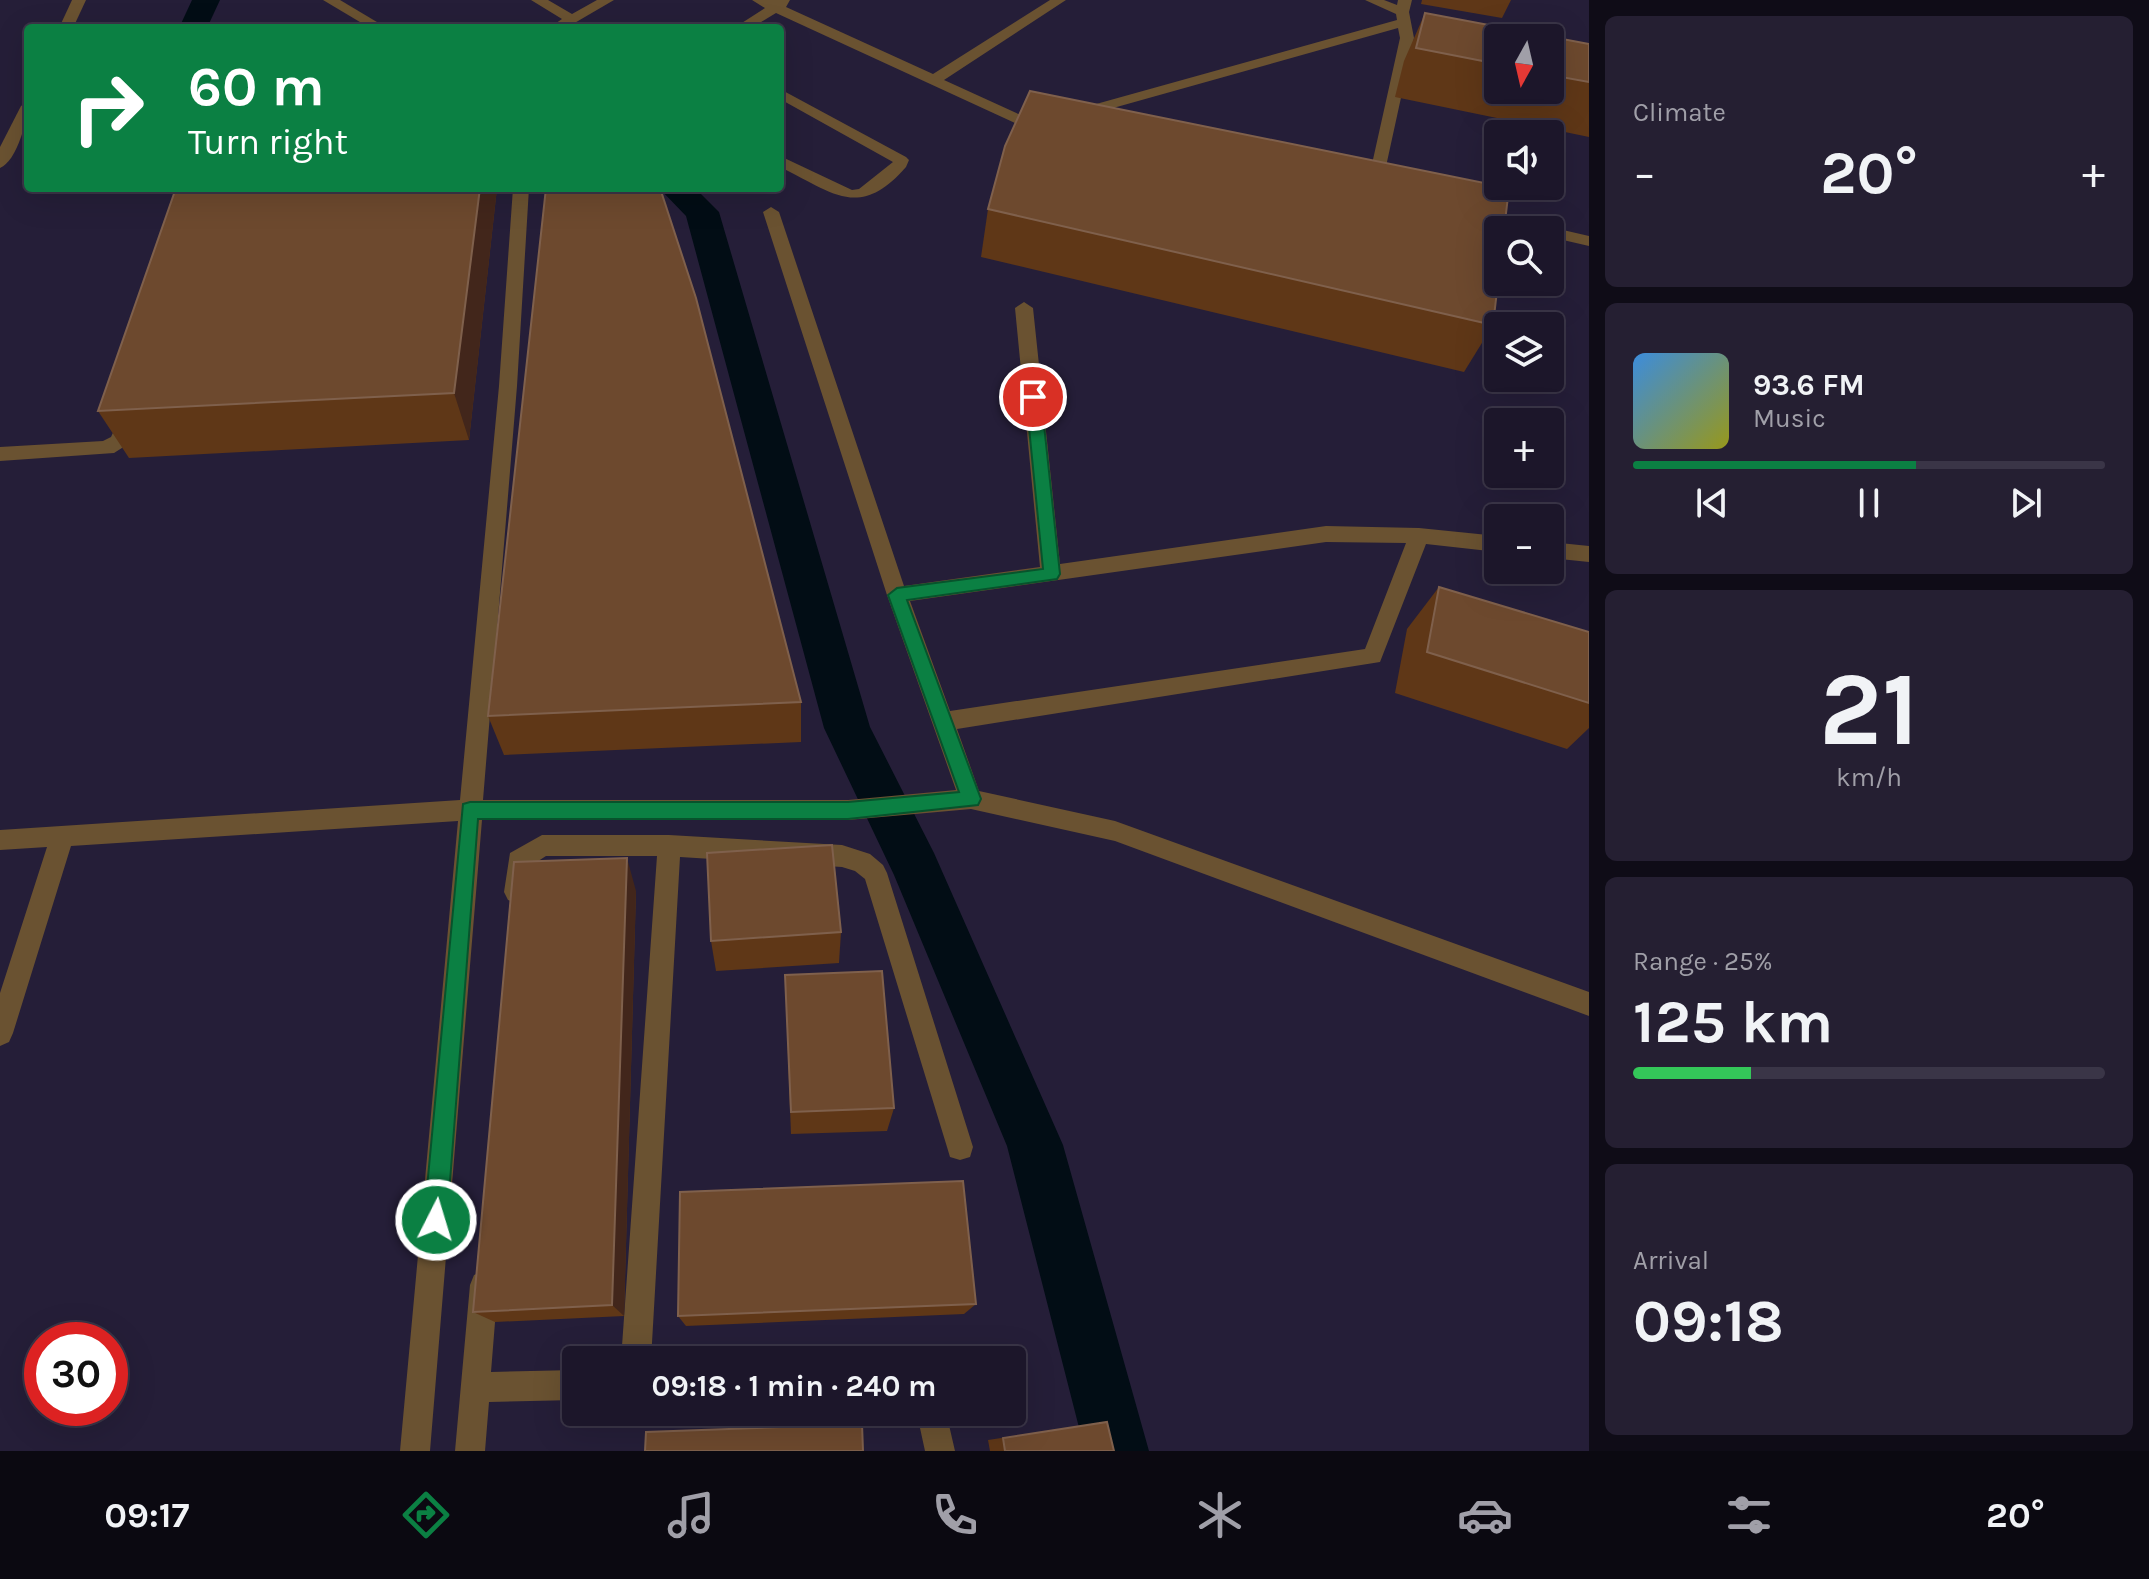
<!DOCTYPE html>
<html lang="en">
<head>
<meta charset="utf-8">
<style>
	:root { --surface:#1c162a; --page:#251f32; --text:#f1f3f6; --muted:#a09fa8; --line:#3a3547; --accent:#0b8043 }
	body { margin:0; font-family:Karla,sans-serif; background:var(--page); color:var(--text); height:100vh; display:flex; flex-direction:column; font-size:30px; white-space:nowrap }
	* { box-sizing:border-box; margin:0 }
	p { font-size:26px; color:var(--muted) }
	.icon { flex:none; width:44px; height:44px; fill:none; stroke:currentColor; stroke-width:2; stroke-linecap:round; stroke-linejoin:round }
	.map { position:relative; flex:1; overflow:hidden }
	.details { display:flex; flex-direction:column; gap:16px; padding:16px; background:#0f0c17; width:560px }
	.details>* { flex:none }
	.hud { position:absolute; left:24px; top:24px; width:760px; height:168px; border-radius:8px; box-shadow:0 8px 32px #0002,0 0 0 2px var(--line); background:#0b8043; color:#fff; overflow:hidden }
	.needle { width:52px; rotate:188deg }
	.buttons { position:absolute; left:1484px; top:24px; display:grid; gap:16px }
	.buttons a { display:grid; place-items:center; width:80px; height:80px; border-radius:8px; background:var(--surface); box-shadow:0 8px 32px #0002,0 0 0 2px var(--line); font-size:40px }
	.speed { position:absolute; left:24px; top:1322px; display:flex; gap:16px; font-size:40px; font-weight:700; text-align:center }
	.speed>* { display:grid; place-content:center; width:104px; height:104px; border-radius:50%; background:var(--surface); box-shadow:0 8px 32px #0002,0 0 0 2px var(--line); line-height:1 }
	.speed .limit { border:12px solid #d22; background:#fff; color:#111 }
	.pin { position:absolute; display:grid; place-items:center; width:68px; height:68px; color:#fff; margin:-34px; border:4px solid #fff; border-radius:50%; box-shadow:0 2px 8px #0007 }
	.me { position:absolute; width:88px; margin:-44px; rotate:5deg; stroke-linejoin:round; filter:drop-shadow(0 0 6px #0008) }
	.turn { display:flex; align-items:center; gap:28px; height:168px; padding:0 32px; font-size:36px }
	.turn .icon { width:104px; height:104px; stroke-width:2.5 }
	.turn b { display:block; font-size:56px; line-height:68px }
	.big { font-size:60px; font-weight:700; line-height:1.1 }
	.details .widget { flex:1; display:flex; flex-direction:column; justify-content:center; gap:12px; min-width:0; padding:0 28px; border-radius:12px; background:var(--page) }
	.details .dial { align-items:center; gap:0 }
	.dial b { font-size:104px; line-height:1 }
	.song { display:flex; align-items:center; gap:24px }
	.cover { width:96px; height:96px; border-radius:12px; background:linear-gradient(135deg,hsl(210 70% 55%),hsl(60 70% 35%)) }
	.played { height:8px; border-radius:4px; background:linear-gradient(90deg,var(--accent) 60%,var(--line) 60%) }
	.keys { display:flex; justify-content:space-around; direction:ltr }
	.heat { display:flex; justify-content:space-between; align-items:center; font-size:44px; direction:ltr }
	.charge { height:12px; border-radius:6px; background:linear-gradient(90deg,#34c759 25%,var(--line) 0) }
	.trip { position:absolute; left:562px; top:1346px; width:464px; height:80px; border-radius:8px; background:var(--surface); box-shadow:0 8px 32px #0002,0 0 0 2px var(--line); font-weight:700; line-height:80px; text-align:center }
	.dock { display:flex; height:128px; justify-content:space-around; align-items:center; background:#0b0911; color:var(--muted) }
	.dock .icon { width:56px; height:56px }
	.dock .on { color:var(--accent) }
	.dock b { font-size:36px; color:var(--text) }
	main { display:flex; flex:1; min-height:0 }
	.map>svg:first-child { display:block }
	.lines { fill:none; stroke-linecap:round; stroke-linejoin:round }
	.canal { fill:#020d15; fill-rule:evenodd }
	.minor { fill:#6a5231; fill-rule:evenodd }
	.wall { fill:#5f3717; fill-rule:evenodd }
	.shaded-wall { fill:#42261b }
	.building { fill:#6d492e; stroke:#7f604c; stroke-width:2 }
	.route { fill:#0b8043; stroke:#07532c; stroke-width:2 }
</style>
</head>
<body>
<main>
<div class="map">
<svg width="1589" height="1451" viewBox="0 0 1589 1451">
	<rect width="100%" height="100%" fill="#251e38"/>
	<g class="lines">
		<!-- canal -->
		<g class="canal">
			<polygon points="192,0 220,0 207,28 179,28"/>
			<polygon points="659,188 695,188 719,212 870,727 934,853 1063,1145 1149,1451 1085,1451 1007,1146 894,875 824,728 686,216"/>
		</g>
		<!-- minor -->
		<g class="minor">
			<polygon points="72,0 86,0 73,28 59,28"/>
			<polygon points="323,0 340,0 387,28 370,28"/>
			<polygon points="531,0 548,0 572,14 597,0 614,0 566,28 549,28 562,19"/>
			<polygon points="752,0 790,0 786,7 933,74 1050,0 1066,0 944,80 1025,117 1054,126 1047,130 1015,123 776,13 751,28 734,28 765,8"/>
			<polygon points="1365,0 1384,0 1397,5 1398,0 1412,0 1409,12 1414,38 1380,194 1368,194 1366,191 1400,38 1398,28 1081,117 1071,117 1069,114 1071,111 1397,20 1396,14"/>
			<path d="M 780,89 L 906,157 L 909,160 L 906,167 C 859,221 832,192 780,167 L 780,156 L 852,190 L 859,189 L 893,162 L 780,99 Z"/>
			<path d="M 28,102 C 28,119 17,161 0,168 L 0,147 L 21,106 Z"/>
			<path d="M 513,188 L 529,188 L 517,386 L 483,800 L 848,800 L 956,790 L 887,595 L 763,212 L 771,207 L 779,212 L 904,586 L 1040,567 L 1015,308 L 1024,302 L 1033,308 L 1060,564 L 1326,526 L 1419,528 L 1498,536 L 1498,552 L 1426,544 L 1380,662 L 957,729 L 979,791 L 1115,821 L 1589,992 L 1589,1016 L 1115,841 L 971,809 L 848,820 L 482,820 L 430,1451 L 400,1451 L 458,821 L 71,846 L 13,1033 L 9,1042 L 0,1046 L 0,993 L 47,847 L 0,850 L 0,830 L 460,800 L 499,386 ZM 1326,542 L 1406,543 L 1365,649 L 950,711 L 910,601 Z"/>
			<polygon points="1476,210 1589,236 1589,246 1550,237 1550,230 1519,230 1470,219 1468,215"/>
			<polygon points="130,408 139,414 125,446 114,453 0,461 0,447 103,441 111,437 124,409"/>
			<polygon points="1550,542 1589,546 1589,562 1550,558"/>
			<polygon points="542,835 669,835 842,845 870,854 883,865 887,873 973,1147 970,1157 960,1160 950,1157 947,1147 865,879 855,871 842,867 680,857 651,1360 621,1360 657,856 546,856 529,867 524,900 516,903 508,900 504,892 510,853"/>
			<polygon points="484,1271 494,1275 498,1285 491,1372 576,1370 576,1400 489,1402 485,1451 455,1451 470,1285 474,1275"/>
			<polygon points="911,1412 946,1412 955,1451 925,1451 920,1428"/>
		</g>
	</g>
	<!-- wall -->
	<g class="wall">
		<polygon points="1422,0 1511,0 1502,18 1421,4"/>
		<path d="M 1425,13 L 1589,44 L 1589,137 L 1395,97 L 1404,61 ZM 1498,38 L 1550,38 L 1550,90 L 1498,90 Z"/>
		<polygon points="176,188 497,188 469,440 129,458 98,411"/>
		<polygon points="988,209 1493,325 1464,372 981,257"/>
		<polygon points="1439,587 1589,632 1589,728 1567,749 1395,693 1407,629"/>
		<polygon points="801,702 801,742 504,755 488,716"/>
		<polygon points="636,891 624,1316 495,1322 473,1312"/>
		<polygon points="841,932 839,963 716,971 711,941"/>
		<polygon points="786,1004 894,1108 887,1131 791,1134"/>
		<polygon points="976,1304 964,1314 686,1326 678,1316"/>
		<polygon points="1107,1422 1114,1451 990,1451 988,1440"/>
	</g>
	<!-- shaded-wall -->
	<g class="shaded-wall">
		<polygon points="480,188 497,188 469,440 454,393"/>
		<polygon points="627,858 636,891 624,1316 612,1305"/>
	</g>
	<!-- building -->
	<g class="building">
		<polygon points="1425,13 1589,44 1589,82 1550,75 1550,38 1498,38 1498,64 1416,48"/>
		<polygon points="1030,91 1509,188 1504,230 1498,230 1498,282 1493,325 988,209 1005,146"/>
		<polygon points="176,188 480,188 454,393 98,411"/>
		<polygon points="546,188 660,188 696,298 801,702 488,716"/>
		<polygon points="1439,587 1589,632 1589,703 1427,652"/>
		<polygon points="832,845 841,932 711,941 707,853"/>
		<polygon points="627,858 612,1305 473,1312 514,862"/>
		<polygon points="882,971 894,1108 791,1112 785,975"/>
		<polygon points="963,1181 976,1304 678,1316 680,1192"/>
		<polygon points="1107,1422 1114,1451 1005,1451 1003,1438"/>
		<polygon points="862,1424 863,1451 645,1451 646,1432"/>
	</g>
	<!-- route -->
	<polygon class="route" points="1033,392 1041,397 1060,574 1057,579 907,600 981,799 978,805 848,819 478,819 447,1220 444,1228 436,1231 427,1228 424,1220 463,804 470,802 848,802 959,792 888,595 897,588 1043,569 1026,397"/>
</svg>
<div class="buttons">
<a><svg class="needle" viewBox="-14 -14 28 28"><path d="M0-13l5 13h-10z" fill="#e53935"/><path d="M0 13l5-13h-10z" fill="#a09fa8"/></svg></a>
<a><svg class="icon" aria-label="sound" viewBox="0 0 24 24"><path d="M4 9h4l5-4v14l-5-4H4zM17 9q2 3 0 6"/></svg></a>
<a><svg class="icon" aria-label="search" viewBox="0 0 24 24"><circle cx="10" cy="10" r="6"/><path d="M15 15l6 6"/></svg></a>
<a><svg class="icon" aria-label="layers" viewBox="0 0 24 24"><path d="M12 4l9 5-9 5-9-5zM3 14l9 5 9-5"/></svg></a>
<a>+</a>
<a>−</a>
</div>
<div class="speed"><div class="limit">30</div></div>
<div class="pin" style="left:1033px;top:397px;background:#d93025"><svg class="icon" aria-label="arrive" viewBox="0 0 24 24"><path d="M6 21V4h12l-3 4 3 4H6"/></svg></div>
<svg class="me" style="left:436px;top:1220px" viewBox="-20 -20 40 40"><circle r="17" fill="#0b8043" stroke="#fff" stroke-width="3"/><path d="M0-11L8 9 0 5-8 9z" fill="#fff"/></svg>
<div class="trip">09:18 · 1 min · 240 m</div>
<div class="hud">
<div class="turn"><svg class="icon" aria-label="right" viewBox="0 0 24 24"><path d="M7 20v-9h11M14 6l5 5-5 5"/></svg><div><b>60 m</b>Turn right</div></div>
</div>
</div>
<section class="details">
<div class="widget"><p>Climate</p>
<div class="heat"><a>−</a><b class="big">20°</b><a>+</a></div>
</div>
<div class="widget">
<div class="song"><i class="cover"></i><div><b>93.6 FM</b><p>Music</p></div></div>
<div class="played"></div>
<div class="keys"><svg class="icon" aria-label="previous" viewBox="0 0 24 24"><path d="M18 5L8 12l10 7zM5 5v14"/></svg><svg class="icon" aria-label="pause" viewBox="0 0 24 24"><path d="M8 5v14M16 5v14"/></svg><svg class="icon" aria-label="next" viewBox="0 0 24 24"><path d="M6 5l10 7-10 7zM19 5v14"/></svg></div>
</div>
<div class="widget dial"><b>21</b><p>km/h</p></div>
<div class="widget"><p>Range · 25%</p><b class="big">125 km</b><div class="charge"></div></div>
<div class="widget"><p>Arrival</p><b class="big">09:18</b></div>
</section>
</main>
<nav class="dock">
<b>09:17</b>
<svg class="icon on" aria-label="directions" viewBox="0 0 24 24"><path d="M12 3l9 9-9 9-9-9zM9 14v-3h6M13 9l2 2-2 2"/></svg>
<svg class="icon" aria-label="music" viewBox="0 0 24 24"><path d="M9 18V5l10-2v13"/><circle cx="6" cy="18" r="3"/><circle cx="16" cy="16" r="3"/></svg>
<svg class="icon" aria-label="phone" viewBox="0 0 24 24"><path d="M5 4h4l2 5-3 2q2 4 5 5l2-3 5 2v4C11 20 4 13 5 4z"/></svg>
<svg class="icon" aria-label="climate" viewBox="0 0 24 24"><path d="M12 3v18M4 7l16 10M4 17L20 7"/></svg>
<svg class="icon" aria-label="car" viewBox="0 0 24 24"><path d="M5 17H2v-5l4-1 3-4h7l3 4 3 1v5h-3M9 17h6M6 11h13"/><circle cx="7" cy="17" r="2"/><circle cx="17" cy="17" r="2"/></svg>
<svg class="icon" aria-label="filters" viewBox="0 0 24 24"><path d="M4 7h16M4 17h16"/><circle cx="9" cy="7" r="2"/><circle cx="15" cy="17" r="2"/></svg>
<b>20°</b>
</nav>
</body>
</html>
